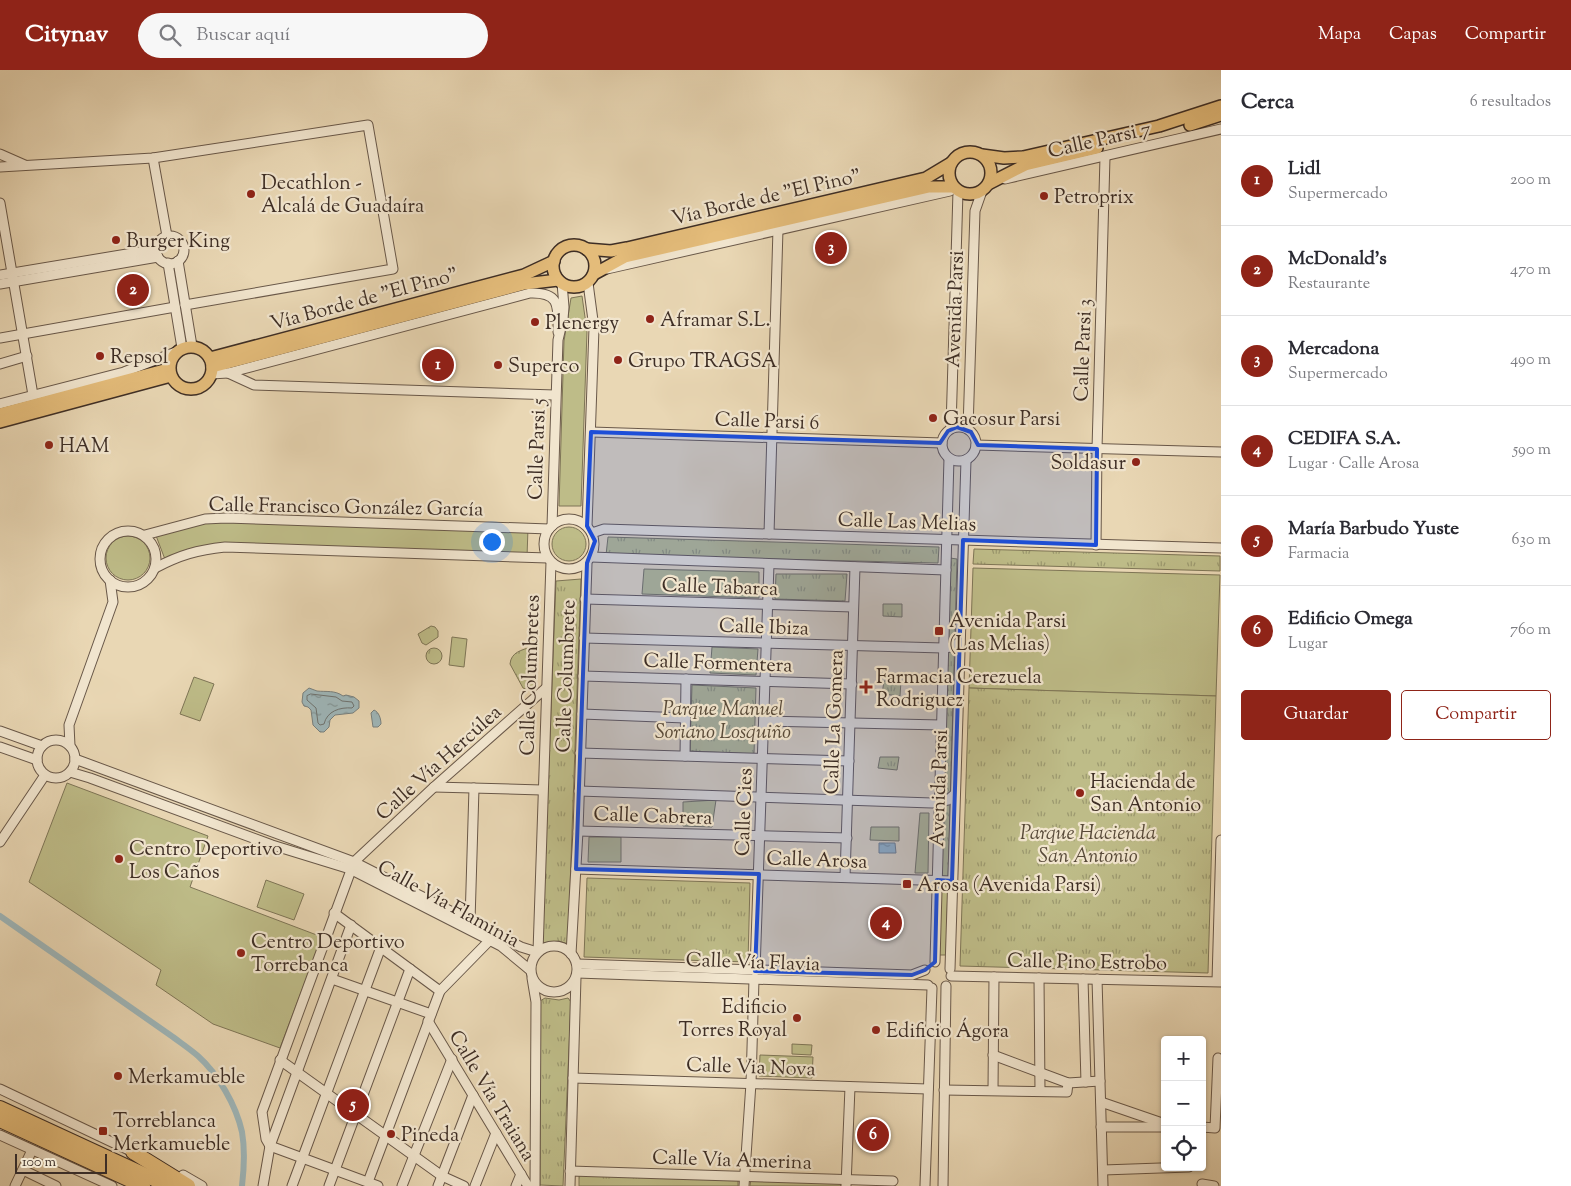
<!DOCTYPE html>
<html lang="es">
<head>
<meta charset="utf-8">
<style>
	body { margin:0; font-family:"Sorts Mill Goudy",serif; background:#f7f7f7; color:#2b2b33 }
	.controls { position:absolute; right:15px; bottom:15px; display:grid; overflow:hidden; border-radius:5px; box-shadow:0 1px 4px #0004 }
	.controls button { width:45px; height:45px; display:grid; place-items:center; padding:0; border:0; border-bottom:1px solid #e1e1e2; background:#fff; color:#2b2b33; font:25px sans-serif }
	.scale { position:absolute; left:15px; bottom:12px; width:92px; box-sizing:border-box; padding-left:5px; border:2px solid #3e2e25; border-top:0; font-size:14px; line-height:18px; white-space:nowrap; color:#3e2e25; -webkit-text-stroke:4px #f1e5ce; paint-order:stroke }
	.you { position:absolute; left:491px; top:471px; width:18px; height:18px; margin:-12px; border:4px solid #fff; border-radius:50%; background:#1a73e8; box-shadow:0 0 0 8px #1a73e833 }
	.badge { display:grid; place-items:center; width:32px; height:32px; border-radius:50%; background:#8f2418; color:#fff; font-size:16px; font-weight:700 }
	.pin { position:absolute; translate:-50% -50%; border:2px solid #fff; box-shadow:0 1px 5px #0006 }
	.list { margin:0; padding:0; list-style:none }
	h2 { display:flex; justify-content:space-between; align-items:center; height:65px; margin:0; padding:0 20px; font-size:21px }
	h2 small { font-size:16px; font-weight:400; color:#7c7c81 }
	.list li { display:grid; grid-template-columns:32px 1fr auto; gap:15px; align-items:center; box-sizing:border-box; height:90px; padding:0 20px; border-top:1px solid #e1e1e2 }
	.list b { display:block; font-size:19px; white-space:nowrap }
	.list p { margin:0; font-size:16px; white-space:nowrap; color:#7c7c81 }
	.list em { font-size:16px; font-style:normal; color:#7c7c81 }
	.actions { display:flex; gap:10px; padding:15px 20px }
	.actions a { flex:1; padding:11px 0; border:1px solid #8f2418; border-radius:5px; text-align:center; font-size:18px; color:#8f2418 }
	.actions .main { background:#8f2418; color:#fff }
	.icon { flex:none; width:28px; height:28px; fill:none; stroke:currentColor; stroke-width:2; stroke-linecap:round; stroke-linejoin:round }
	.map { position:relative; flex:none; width:1221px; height:1116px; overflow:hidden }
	header { display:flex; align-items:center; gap:30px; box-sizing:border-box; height:70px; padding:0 25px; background:#8f2418; color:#fff }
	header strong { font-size:24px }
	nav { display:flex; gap:28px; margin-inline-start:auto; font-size:18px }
	.search { width:350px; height:45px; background:#f7f7f7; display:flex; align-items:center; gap:12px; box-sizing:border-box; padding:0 18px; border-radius:28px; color:#7c7c81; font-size:19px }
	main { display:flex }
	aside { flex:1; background:#fff }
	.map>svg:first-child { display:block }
	.green { fill:#bebc88; stroke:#7e7556 }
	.park { fill:url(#park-tufts); stroke:#7e7556 }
	.water { fill:url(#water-ripples); stroke:#78807e }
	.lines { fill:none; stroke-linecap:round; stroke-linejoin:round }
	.shore { stroke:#6e726f; stroke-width:1 }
	.canal { stroke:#9eb6b9; stroke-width:6 }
	.minor-casing { stroke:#695849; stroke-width:11 }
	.major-casing { stroke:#3e2e25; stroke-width:14 }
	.highway-casing { stroke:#3e2e25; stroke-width:16 }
	.minor { stroke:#f1e5ce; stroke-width:9 }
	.major { stroke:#e4bc7a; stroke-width:11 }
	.highway { stroke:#e4bc7a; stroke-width:14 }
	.marked { fill:#1d4ed8; fill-opacity:0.2; stroke:#1d4ed8; stroke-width:4; stroke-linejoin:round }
	.poi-dot { fill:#8f2418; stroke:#f1e5ce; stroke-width:2 }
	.labels { text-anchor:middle; stroke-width:4.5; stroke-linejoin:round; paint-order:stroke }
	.street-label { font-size:20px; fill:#3e2e25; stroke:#f1e5ce }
	.poi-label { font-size:20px; fill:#3e2e25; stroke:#f1e5ce; text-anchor:start }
	.park-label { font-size:20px; font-style:italic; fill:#584a39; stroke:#f1e5ce }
</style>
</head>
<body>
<header>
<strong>Citynav</strong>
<div class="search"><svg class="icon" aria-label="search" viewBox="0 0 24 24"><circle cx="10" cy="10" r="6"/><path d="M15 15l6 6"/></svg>Buscar aquí</div>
<nav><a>Mapa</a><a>Capas</a><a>Compartir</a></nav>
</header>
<main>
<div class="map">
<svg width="1221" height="1116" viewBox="0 0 1221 1116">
	<defs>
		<pattern id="park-tufts" width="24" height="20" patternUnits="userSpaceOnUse" patternTransform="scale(1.25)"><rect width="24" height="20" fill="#bebc88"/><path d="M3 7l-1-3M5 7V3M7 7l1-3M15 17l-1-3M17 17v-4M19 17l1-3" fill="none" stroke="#9c996f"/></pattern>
		<pattern id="water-ripples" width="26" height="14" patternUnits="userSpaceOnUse" patternTransform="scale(1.25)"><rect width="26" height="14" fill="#9eb6b9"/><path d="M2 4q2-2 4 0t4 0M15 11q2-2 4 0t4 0" fill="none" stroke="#829496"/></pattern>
	</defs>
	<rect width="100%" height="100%" fill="#e9d7b4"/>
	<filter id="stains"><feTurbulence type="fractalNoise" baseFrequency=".004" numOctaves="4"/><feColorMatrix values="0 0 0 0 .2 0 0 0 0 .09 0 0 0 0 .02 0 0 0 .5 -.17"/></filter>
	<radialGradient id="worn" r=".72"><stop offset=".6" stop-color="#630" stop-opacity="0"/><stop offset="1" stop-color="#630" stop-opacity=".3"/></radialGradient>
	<g class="green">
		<path d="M582,226L587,261L581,436H559L564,271L571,228Z"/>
		<path d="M205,449L528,458L527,487L225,477L166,492L155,463Z"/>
		<circle cx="569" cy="474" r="17"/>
		<circle cx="128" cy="488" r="22"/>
		<path d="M973,498L1220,505L1216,626L969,618Z"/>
		<path d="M644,499L759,502V528L642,524Z"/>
		<path d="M452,567L467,569L464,597L449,595Z"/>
		<path d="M712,577L758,579L756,605L710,603Z"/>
		<path d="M194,607L214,614L200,651L180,644Z"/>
		<path d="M67,713L208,766L190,817L322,867L280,978L213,954L156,915L161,900L29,812Z"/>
		<path d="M716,730L712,757L683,756V732Z"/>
		<path d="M920,743H929L928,803H915Z"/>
		<path d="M871,757H899V771L870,770Z"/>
		<path d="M589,767H621V792H588Z"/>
		<path d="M266,810L304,824L294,850L257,837Z"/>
		<path d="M792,974L812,975L811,985L792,984Z"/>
		<path d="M760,985L813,987L812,1008L759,1006Z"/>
	</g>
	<g class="park">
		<path d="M608,467L939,477L938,493L606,485Z"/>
		<path d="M974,479L1220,486V501L973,494Z"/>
		<path d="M950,488L957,489L946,885H939Z"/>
		<path d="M776,504H847L845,531L775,529Z"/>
		<path d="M581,509L568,874L559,871L542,873L556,511Z"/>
		<path d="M883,534H902V547L883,546Z"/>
		<path d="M431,556L435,557L438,561V567L426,575L422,573L418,564Z"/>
		<path d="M531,577H534L535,579L534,615L529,619H526L523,618L510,594C511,582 522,580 531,577Z"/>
		<circle cx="434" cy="586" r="8"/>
		<path d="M884,611H901L900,626L882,624Z"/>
		<path d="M692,615L756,618L754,684L690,681Z"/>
		<path d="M969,618L1216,626L1208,903L960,896Z"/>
		<path d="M880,687H899L897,700L878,698Z"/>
		<path d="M587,808L750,813L748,892L584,887Z"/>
		<path d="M545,928L559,930L568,928L571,932L563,1116L540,1115V931Z"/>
		<path d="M579,1103L738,1108V1116H579Z"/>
		<path d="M751,1109L839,1112L841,1116H750Z"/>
	</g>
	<g class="water">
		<path d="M309,618C312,619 314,620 317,621C326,622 335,620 343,626L346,625L354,627L359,631V638L353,643L335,645L330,650L329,657L324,662H320L313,655L311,640L308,637L304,636L302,632L303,623Z"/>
		<path d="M374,640C379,642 381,649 381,654L378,657H373L371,643Z"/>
		<path d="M879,773H895L896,783H879Z"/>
	</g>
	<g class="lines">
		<path class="shore" d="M311,624L336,627L342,631L352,632L354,636L352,638C340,637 327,641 324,654L320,655L318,653L316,638L307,630V626Z"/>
		<path class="canal" d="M0,846L173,967C181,973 190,979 198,986C218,1004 236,1035 242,1062C245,1079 244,1099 242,1116"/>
		<g class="minor-casing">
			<g id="minor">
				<path d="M0,84L25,95"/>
				<path d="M153,88L167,166"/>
				<path d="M0,97L153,88L368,55L393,199L185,235"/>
				<path d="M1005,109L1221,59"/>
				<path d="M0,133L33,325"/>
				<circle cx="170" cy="180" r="14"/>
				<path d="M178,191L192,276"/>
				<path d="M168,193L182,278"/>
				<path d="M607,199L950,121"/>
				<path d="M0,205L157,179"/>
				<path d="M0,214L158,187"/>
				<path d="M0,268L175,237"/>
				<path d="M0,294L27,286"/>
				<path d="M228,303L254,315L555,325"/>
				<path d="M211,304L228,303L530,223C561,222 558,237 558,262"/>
				<path d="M0,334L124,302L176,282"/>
				<circle cx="959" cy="374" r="17"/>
				<path d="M951,358L958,121"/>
				<path d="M968,359L975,141L982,121"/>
				<path d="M591,362L942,373"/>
				<path d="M976,375L1221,382"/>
				<circle cx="569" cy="474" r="25"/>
				<path d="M552,456L558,270L563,249L564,237L562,213"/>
				<path d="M587,456L594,258L588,213"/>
				<circle cx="128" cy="489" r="28"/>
				<path d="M592,463L604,459L1221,478"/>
				<path d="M769,464L778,159"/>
				<path d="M145,465L205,449L226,448L549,459"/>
				<path d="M1096,475L1097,379L1105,87"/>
				<path d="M591,487L946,500"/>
				<path d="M155,498C180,485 197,480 225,477L548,488"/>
				<path d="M585,529L853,537"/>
				<path d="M584,568L943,578L952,577L960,572"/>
				<path d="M583,606L852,614"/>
				<path d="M582,644L685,648"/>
				<path d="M764,651L941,655"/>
				<path d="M0,661L42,676"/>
				<circle cx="56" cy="689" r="19"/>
				<path d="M70,676L69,655L113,532L110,510"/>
				<path d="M0,677L37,690"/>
				<path d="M580,683L849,691"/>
				<path d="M685,686L686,609"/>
				<path d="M75,689L354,792L521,877L537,882"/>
				<path d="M70,702L90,708L272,775L350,799L501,876L530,900"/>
				<path d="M434,717L542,720"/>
				<path d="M579,721L932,733L948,730L955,724"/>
				<path d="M578,761L847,768"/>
				<path d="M0,772L45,705"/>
				<path d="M576,799L952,811"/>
				<path d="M845,807L855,497"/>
				<path d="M334,843L440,921"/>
				<path d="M470,851L474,718"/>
				<circle cx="554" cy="899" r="23"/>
				<path d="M538,882L551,492"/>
				<path d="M571,884L578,761L587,493"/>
				<path d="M935,892L949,388"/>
				<path d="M577,894L912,905L925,900"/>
				<path d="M950,899L966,390"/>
				<path d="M755,901L769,494"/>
				<path d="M577,903L928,915"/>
				<path d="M951,906L1221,912"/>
				<path d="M532,908L536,932L535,1116"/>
				<path d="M1039,908L1040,1021"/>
				<path d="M332,909L431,944"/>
				<path d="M1083,909L1086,1012"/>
				<path d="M1097,909L1103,1116"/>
				<path d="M1217,911L1221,770"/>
				<path d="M428,951L528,1116"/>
				<path d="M993,985L1068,1013L1100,1011"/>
				<path d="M280,990L442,1106L464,1116"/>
				<path d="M573,1008L928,1019"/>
				<path d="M0,1019L137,1084"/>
				<path d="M944,1020L1067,1022L1068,1013"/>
				<path d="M993,1020L994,907"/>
				<path d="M1101,1032L1165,1054"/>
				<path d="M1101,1057H1165"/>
				<path d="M1202,1057L1215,1058L1218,988"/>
				<path d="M0,1065L112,1116"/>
				<path d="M270,1076L266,1069L262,1042L354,792L434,717L546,618"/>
				<path d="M270,1076L378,1116"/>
				<path d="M23,1100L56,1116"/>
				<path d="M1103,1100L1189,1097"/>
				<path d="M570,1101L893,1111"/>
				<path d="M183,1105L202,1116"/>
				<path d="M368,1112L440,921L489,871"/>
				<path d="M1202,1114L1214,1116"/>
				<path d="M15,1116L32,1080"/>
				<path d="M263,1116L270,1076L351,855"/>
				<path d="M292,1116L381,877"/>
				<path d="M329,1116L410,899"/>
				<path d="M402,1116L452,989"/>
				<path d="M438,1116L473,1025"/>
				<path d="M475,1116L496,1063"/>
				<path d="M516,1116L521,1104"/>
				<path d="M570,1116L576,907"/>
				<path d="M744,1116L751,1013L754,909"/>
				<path d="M846,1116L850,1017"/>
				<path d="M925,1116L932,918"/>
				<path d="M943,1116L946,916"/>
			</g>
		</g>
		<g class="major-casing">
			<g id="major">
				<path d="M1190,55L1221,45"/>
				<circle cx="970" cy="103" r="21"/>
				<path d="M982,85L1004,88L1023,87L1159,56L1221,36"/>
				<path d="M990,113L1025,95L1097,78"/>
				<circle cx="574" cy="196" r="21"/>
				<path d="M586,179L611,181L627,178L926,108L951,93"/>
				<path d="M594,204L625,187L929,117H953"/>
				<circle cx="191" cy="298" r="21"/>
				<path d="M210,288L524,205L554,191"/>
				<path d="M212,297L524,214L558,210"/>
				<path d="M0,344L168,299"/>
				<path d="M0,352L171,306"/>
			</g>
		</g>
		<g class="highway-casing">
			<g id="highway">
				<path d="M0,1038L169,1116"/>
				<path d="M0,1050L143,1116"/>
				<path d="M133,1082L188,1116"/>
			</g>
		</g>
		<use href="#minor" class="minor"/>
		<use href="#major" class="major"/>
		<use href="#highway" class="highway"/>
	</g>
	<path class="marked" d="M957,357L971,362L978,375L1097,379L1096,475L963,470L952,811L937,810L935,892L925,900L912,905L755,901L759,804L576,799L587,493L595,471L587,456L591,362L940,373L948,361Z"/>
	<g class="poi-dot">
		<circle cx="251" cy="124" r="5"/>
		<circle cx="1044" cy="126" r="5"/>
		<circle cx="116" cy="170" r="5"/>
		<circle cx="650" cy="249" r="5"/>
		<circle cx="535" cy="252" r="5"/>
		<circle cx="100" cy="286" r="5"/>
		<circle cx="618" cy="290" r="5"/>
		<circle cx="498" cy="295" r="5"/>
		<circle cx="933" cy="348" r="5"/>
		<circle cx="49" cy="375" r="5"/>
		<circle cx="1136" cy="392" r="5"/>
		<rect x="934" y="556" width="10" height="10" rx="2.5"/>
		<path d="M863.5 609.5h5v5h5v5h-5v5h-5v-5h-5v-5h5z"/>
		<circle cx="1080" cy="723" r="5"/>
		<circle cx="119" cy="789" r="5"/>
		<rect x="902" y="809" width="10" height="10" rx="2.5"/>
		<circle cx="241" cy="883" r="5"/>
		<circle cx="797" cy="948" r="5"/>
		<circle cx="876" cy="960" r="5"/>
		<circle cx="118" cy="1006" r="5"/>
		<rect x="98" y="1056" width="10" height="10" rx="2.5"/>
		<circle cx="391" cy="1064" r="5"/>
	</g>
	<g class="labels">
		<g class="street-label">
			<text transform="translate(1099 69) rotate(-13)" y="7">Calle Parsi 7</text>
			<text transform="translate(766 126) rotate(-13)" y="7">Vía Borde de "El Pino"</text>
			<text transform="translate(364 228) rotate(-15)" y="7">Vía Borde de "El Pino"</text>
			<text transform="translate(954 239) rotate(-88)" y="7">Avenida Parsi</text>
			<text transform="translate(1082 280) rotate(-88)" y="7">Calle Parsi 3</text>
			<text transform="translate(767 350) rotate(2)" y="7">Calle Parsi 6</text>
			<text transform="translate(536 379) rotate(-88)" y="7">Calle Parsi 5</text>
			<text transform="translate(346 436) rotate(1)" y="7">Calle Francisco González García</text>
			<text transform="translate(907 451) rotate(2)" y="7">Calle Las Melias</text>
			<text transform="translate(720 516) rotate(2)" y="7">Calle Tabarca</text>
			<text transform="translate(764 556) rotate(2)" y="7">Calle Ibiza</text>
			<text transform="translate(718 592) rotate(2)" y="7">Calle Formentera</text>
			<text transform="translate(529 605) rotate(-88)" y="7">Calle Columbretes</text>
			<text transform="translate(565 606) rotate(-88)" y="7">Calle Columbrete</text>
			<text transform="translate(833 652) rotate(-88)" y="7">Calle La Gomera</text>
			<text transform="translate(438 692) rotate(-42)" y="7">Calle Vía Hercúlea</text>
			<text transform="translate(938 718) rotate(-88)" y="7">Avenida Parsi</text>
			<text transform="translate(743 742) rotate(-88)" y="7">Calle Cies</text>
			<text transform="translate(653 745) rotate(2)" y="7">Calle Cabrera</text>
			<text transform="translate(817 789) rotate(2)" y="7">Calle Arosa</text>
			<text transform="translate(449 833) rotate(29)" y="7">Calle Vía Flaminia</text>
			<text transform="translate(753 891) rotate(2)" y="7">Calle Vía Flavia</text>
			<text transform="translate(1087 891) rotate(1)" y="7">Calle Pino Estrobo</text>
			<text transform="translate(751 996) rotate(2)" y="7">Calle Via Nova</text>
			<text transform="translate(493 1025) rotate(59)" y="7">Calle Vía Traiana</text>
			<text transform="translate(732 1089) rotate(2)" y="7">Calle Vía Amerina</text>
		</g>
		<g class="poi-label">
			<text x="261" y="119">Decathlon -<tspan x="261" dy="23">Alcalá de Guadaíra</tspan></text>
			<text x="1054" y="133">Petroprix</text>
			<text x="126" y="177">Burger King</text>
			<text x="660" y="256">Aframar S.L.</text>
			<text x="545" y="259">Plenergy</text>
			<text x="110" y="293">Repsol</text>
			<text x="628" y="297">Grupo TRAGSA</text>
			<text x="508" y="302">Superco</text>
			<text x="943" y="355">Gacosur Parsi</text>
			<text x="59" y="382">HAM</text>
			<text x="1126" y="399" text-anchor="end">Soldasur</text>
			<text x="949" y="557">Avenida Parsi<tspan x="949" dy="23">(Las Melias)</tspan></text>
			<text x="876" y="613">Farmacia Cerezuela<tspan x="876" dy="23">Rodriguez</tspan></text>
			<text x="1090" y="718">Hacienda de<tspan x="1090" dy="23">San Antonio</tspan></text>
			<text x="129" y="785">Centro Deportivo<tspan x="129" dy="23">Los Caños</tspan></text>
			<text x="917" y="821">Arosa (Avenida Parsi)</text>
			<text x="251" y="878">Centro Deportivo<tspan x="251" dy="23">Torrebanca</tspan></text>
			<text x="787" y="943" text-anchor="end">Edificio<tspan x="787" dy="23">Torres Royal</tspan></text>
			<text x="886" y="967">Edificio Ágora</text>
			<text x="128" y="1013">Merkamueble</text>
			<text x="113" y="1057">Torreblanca<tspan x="113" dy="23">Merkamueble</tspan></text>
			<text x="401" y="1071">Pineda</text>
		</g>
		<g class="park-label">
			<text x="723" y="645">Parque Manuel<tspan x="723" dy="23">Soriano Losquiño</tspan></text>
			<text x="1088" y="769">Parque Hacienda<tspan x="1088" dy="23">San Antonio</tspan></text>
		</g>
	</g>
	<rect width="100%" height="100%" filter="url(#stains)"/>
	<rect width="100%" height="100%" fill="url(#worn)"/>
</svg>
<div class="controls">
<button>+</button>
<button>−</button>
<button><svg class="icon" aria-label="locate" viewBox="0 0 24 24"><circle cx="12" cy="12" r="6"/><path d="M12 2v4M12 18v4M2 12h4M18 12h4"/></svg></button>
</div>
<div class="scale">100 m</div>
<div class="you"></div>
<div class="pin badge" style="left:438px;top:295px">1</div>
<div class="pin badge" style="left:133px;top:220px">2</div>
<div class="pin badge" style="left:831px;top:178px">3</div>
<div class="pin badge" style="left:886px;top:853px">4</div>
<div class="pin badge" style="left:353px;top:1035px">5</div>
<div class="pin badge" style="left:873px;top:1065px">6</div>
</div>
<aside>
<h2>Cerca<small>6 resultados</small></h2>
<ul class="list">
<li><span class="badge">1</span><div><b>Lidl</b><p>Supermercado</p></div><em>200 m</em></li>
<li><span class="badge">2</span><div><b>McDonald's</b><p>Restaurante</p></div><em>470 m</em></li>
<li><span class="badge">3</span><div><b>Mercadona</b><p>Supermercado</p></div><em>490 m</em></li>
<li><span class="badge">4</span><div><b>CEDIFA S.A.</b><p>Lugar · Calle Arosa</p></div><em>590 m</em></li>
<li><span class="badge">5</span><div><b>María Barbudo Yuste</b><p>Farmacia</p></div><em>630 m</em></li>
<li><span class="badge">6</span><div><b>Edificio Omega</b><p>Lugar</p></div><em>760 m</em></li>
</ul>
<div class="actions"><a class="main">Guardar</a><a>Compartir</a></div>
</aside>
</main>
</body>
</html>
